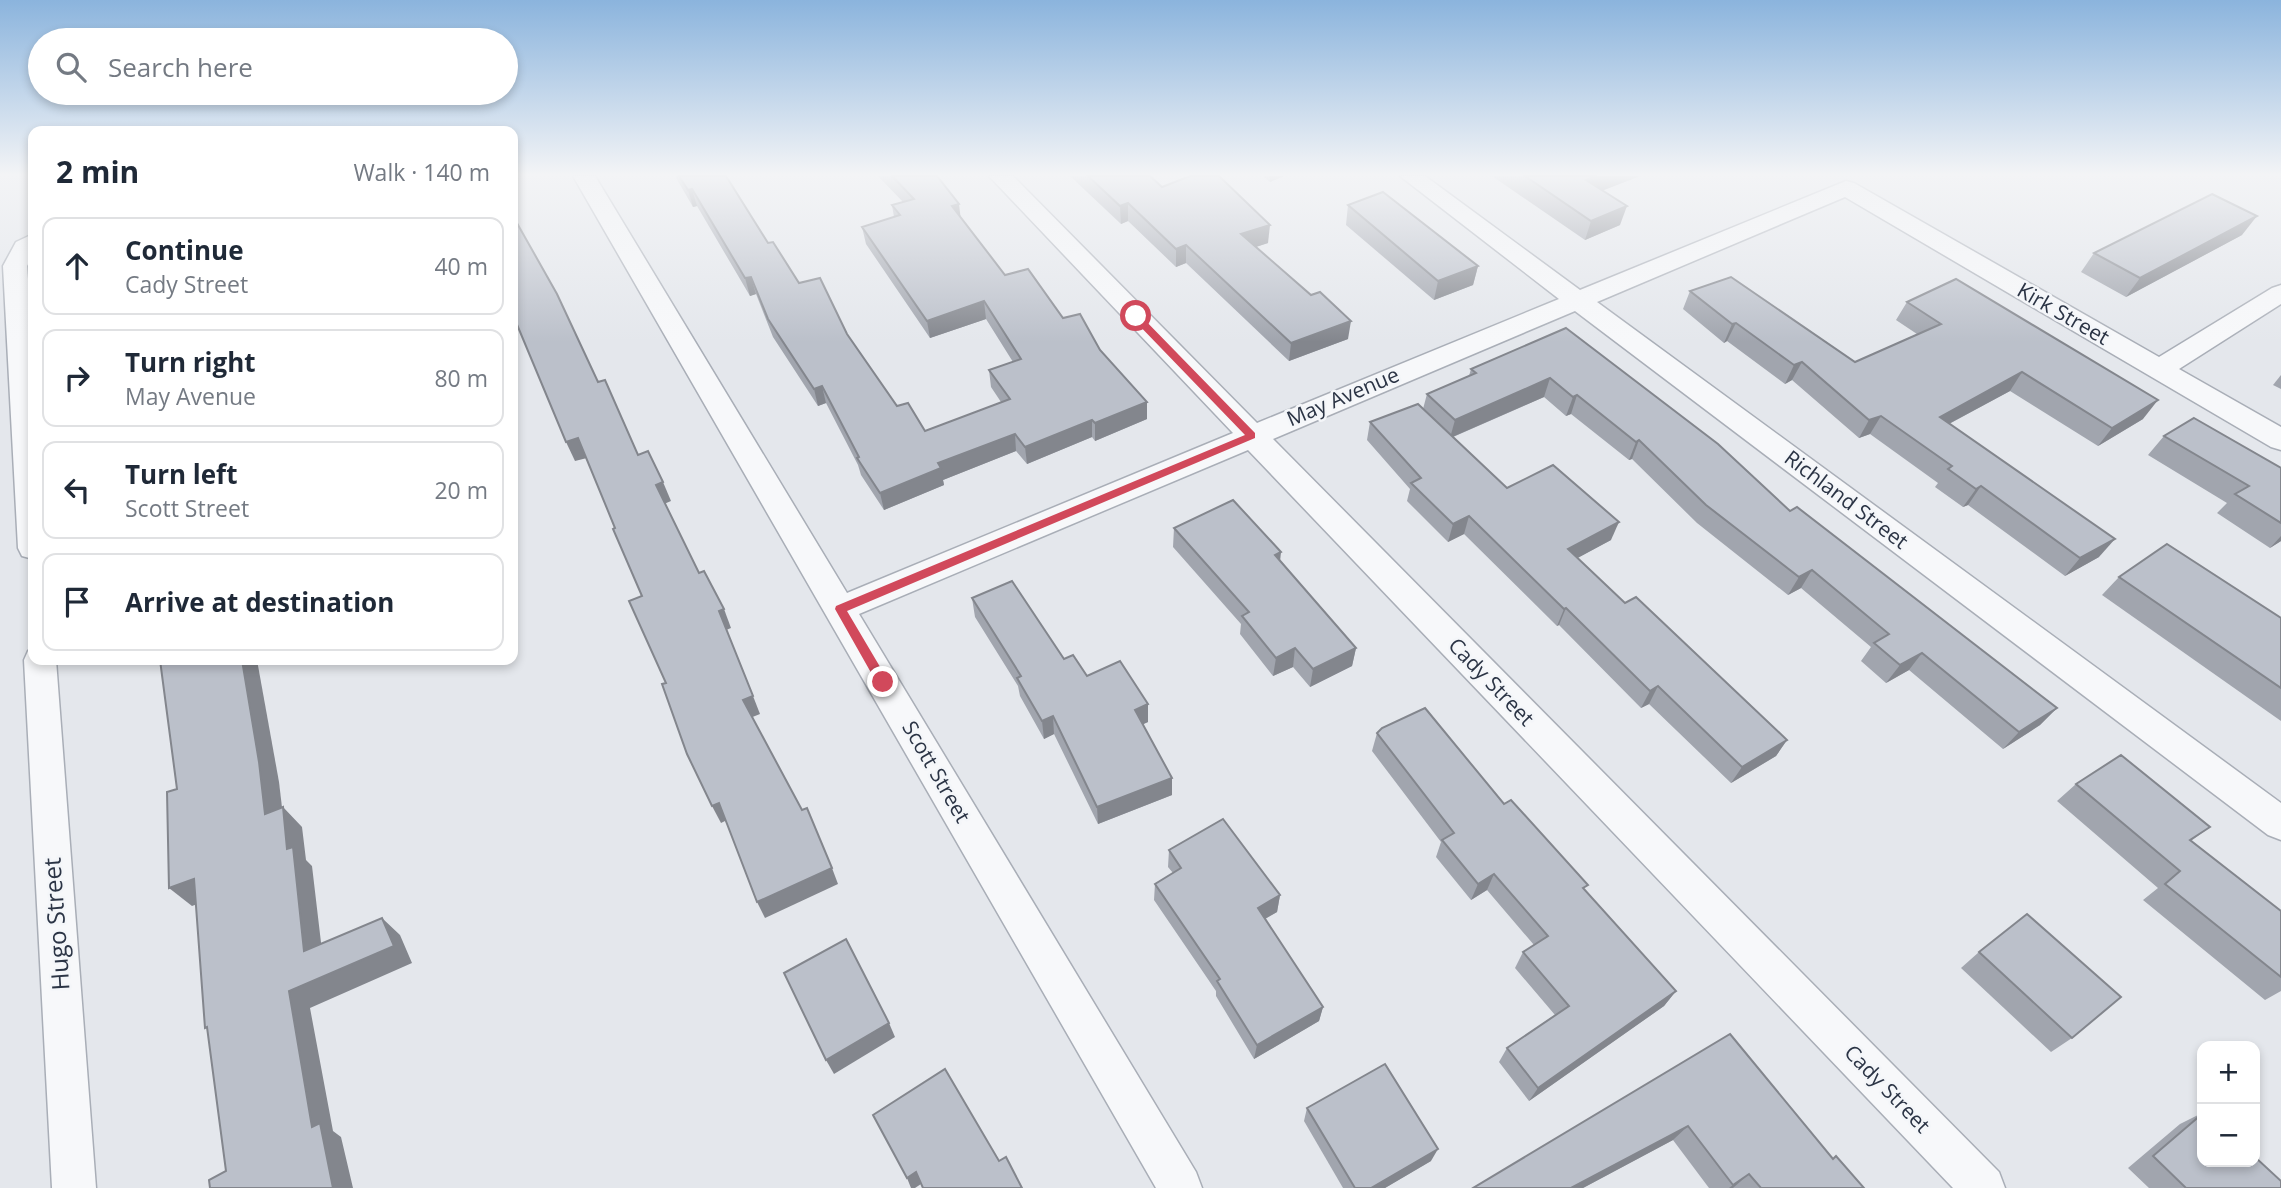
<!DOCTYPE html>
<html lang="en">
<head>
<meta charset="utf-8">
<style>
	body { margin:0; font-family:"Open Sans",sans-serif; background:#f6f6f7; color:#1f2937 }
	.controls { position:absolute; right:21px; bottom:21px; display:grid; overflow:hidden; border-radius:14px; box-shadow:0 4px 10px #0003 }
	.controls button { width:63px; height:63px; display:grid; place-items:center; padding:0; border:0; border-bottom:2px solid #e0e1e3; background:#fff; color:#1f2937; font:35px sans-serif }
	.stop { position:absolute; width:21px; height:21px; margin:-16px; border:5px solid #d1495b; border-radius:50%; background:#fff }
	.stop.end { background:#d1495b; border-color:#fff; box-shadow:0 2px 7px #0008 }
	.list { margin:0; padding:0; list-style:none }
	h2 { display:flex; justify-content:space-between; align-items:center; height:91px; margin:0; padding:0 28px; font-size:30px }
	h2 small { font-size:23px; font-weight:400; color:#747a83 }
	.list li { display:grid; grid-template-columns:46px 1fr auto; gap:21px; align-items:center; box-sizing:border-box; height:98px; margin:0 14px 14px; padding:0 14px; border:2px solid #e0e1e3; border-radius:14px }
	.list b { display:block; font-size:26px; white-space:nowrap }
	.list p { margin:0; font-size:23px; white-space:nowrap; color:#747a83 }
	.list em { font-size:23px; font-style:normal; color:#747a83 }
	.icon { flex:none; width:38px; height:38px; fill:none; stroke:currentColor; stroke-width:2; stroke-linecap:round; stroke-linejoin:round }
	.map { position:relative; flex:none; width:2281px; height:1188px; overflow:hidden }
	.search { position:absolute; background:#fff; box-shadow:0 4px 10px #0003; left:28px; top:28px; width:490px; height:77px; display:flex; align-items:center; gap:18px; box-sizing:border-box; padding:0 24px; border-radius:38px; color:#747a83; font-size:26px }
	.panel { position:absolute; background:#fff; box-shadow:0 4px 10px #0003; left:28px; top:126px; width:490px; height:539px; border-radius:14px }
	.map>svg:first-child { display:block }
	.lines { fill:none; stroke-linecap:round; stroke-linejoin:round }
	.street-casing { stroke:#a9aeb7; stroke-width:3 }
	.street { fill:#f7f8fa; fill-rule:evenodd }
	.wall { fill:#a1a5ae }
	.shaded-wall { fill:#83868d }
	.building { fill:#bbc0ca; stroke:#83868d; stroke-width:2 }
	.route { fill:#d1495b }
	.labels { text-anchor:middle; stroke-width:5; stroke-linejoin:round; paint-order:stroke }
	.street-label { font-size:21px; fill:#2b3445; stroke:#f4f6f9 }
	.near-street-label { font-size:24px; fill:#2b3445; stroke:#f4f6f9 }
</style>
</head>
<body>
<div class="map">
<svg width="2281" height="1188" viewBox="0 0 2281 1188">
	<rect width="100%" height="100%" fill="#e4e7ec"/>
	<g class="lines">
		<g class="street-casing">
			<g id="street">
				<path d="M573,176H595L847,593L1233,433L989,176H1013L1257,423L1559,299L1400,176H1425L1580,290L1846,181L1854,183L2159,357L2272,288L2281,285V304L2179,369L2281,427V450L2271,447L1845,197L1597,302L2281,803V840L2268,835L1575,311L1273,439L1999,1172L2005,1188H1953L1248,450L859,614L1196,1172L1202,1188H1156Z"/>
				<path d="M33,234V255L27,266L33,346V559L22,556L18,548L3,266L16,242Z"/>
				<path d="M33,649V660H56L96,1188H52L24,660L28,651Z"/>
			</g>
		</g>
		<use href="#street" class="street"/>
	</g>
	<g class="wall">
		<path d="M675,176H726L768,243L799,283L847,334L897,406L925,431L1001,402L991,387L989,370L1013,362L986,319L930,338L866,244L862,227L894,217L892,205L903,202L878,176H937L961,217L1005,275L1063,318L1100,350L1147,402V419L1095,441L1092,437L1027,464L1016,451L943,480L944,485L884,510L861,475L858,465L826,403L818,406L773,337L756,294L750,296L697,206L693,207Z"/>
		<path d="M1070,176H1150L1162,187L1268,243L1256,247L1348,339L1289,361L1186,263L1176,267L1128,221L1121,224Z"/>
		<path d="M1263,176H1284L1270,182Z"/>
		<path d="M1492,176H1640L1603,190L1620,225L1585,240Z"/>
		<path d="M1348,205L1478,266L1473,285L1434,300L1346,225Z"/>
		<path d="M2242,235L2126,297L2081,272L2094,253Z"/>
		<path d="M1690,291L1855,362L1917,334L1896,320L1907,302L2143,419L2098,446L2010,391L1949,424L2099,557L2065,576L1968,505L1963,507L1935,487L1938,483L1870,434L1859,438L1792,380L1785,384L1727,341L1724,343L1683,309Z"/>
		<path d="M1566,328L1790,511L2057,708L2040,725L2003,749L1909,670L1886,683L1861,661L1871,647L1801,588L1788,595L1697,523L1632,459L1629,460L1571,414L1566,416L1544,397L1453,437L1507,488L1611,540L1577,558L1625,603L1787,740L1776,756L1731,783L1649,704L1641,708L1559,625L1557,626L1464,534L1448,542L1407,501L1410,489L1367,440L1370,422L1423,409L1427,394L1469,376L1471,369Z"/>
		<path d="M2281,375V389L2273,385Z"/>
		<path d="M2164,436L2281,468V541L2270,548L2217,513L2227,503L2148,455Z"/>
		<path d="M1174,528L1280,560L1356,648L1352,666L1310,687L1293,667L1273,676L1240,634L1241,624L1173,547Z"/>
		<path d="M2119,577L2281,618V721L2102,595Z"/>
		<path d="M972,598L1064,659L1148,722L1143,724L1172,778V795L1098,824L1054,734L1044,739L1020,696L1018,686L975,617Z"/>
		<path d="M1377,733L1504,804L1585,890L1676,991L1664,1006L1529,1101L1499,1062L1507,1048L1555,1015L1515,968L1523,952L1534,945L1487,890L1471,900L1436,857L1441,842L1372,751Z"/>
		<path d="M2076,784L2210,827L2191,841L2281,911V991L2265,1000L2143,900L2158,888L2057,801Z"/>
		<path d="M1169,850L1280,895L1277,912L1265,919L1323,1007L1319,1021L1254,1059L1216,996V991L1154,900L1155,884L1173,873L1168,867Z"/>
		<path d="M1979,952L2072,1038L2051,1052L1961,968Z"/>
		<path d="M1730,1034L1833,1159L1864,1188H1709L1673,1140L1583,1188H1473Z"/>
		<path d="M1307,1108L1431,1161L1385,1188H1343L1304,1121Z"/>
		<path d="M2202,1113V1162L2281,1188H2149L2128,1168L2180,1124Z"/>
	</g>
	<g class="shaded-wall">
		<path d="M1270,176H1284L1270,182Z"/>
		<path d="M1597,176H1640L1581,199L1586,180Z"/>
		<path d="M692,189L697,206L693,207L688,190Z"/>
		<path d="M1128,203V221L1121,224L1120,206Z"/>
		<path d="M959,204L961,221L952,206Z"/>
		<path d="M1627,206L1620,225L1585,240L1591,221Z"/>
		<path d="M2257,216L2242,235L2126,297L2140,278Z"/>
		<path d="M1270,225L1268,243L1240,252L1241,234Z"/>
		<path d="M1186,245V263L1176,267V249Z"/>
		<path d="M1478,266L1473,285L1434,300L1438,281Z"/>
		<path d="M751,277L756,294L750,296L745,278Z"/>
		<path d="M984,301L986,319L930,338L927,321Z"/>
		<path d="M1351,321L1348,339L1289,361L1291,343Z"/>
		<path d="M1736,323L1727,341L1724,343L1732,324Z"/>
		<path d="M1802,362L1792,380L1785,384L1794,365Z"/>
		<path d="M2022,372L2010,391L1928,435L1940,417Z"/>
		<path d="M1550,378L1544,397L1450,438L1455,420Z"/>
		<path d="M822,386L826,403L818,406L814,389Z"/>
		<path d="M1577,395L1571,414L1566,416L1573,397Z"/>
		<path d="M2158,400L2143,419L2098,446L2112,428Z"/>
		<path d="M1147,402V419L1095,441V423Z"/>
		<path d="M1881,416L1870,434L1859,438L1869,420Z"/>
		<path d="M1092,420V437L1027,464L1025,447Z"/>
		<path d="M1015,434L1016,451L943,480L944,485L884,510L880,493L938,463Z"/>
		<path d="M578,438L587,458L575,461L566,442Z"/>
		<path d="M1639,440L1632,459L1629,460L1636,442Z"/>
		<path d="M663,482L671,501L664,504L656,485Z"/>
		<path d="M1981,486L1968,505L1963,507L1976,489Z"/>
		<path d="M1469,516L1464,534L1448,542L1453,524Z"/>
		<path d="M1619,522L1611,540L1561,567L1568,549Z"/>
		<path d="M2281,536V541L2270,548Z"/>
		<path d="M2115,539L2099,557L2065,576L2080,558Z"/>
		<path d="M1281,552L1279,571L1275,555Z"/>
		<path d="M1812,570L1801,588L1788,595L1799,577Z"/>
		<path d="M1566,608L1559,625L1557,626L1564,609Z"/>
		<path d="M724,609L731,628L726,630L719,611Z"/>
		<path d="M1295,648L1293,667L1273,676L1276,658Z"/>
		<path d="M1356,648L1352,666L1310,687L1313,669Z"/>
		<path d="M1922,653L1909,670L1886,683L1900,665Z"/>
		<path d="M242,660H257L279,782L285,833L265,814Z"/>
		<path d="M1658,686L1649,704L1641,708L1650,691Z"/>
		<path d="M753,696L760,714L750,718L743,700Z"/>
		<path d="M1148,704V722L1135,728V710Z"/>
		<path d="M2057,708L2040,725L2003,749L2019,732Z"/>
		<path d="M1053,716L1054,734L1044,739L1042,721Z"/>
		<path d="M1787,740L1776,756L1731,783L1742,767Z"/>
		<path d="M1172,778V795L1098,824L1097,807Z"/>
		<path d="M719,803L727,820L721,823L712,806Z"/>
		<path d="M283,807L302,827L306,860L312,866L324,968L304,951L287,849Z"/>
		<path d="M832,868L838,884L765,918L757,902Z"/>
		<path d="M1494,874L1487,890L1471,900L1478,884Z"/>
		<path d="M194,879L216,897L192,906L169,888Z"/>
		<path d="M1280,895L1277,912L1256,924L1258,908Z"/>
		<path d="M382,918L400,935L412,963L310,1008L333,1131L341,1137L353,1188H333L312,1127L289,991Z"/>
		<path d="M1676,991L1664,1006L1529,1101L1538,1088Z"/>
		<path d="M1323,1007L1319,1021L1254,1059L1257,1045Z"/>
		<path d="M889,1023L895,1037L834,1074L826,1060Z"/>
		<path d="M1688,1126L1673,1140L1583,1188H1571Z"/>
		<path d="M1438,1149L1431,1161L1385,1188H1371Z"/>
		<path d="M916,1172L921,1184L915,1188H911L907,1178Z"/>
		<path d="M1749,1174L1733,1188H1729L1733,1185Z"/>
	</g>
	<g class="building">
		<path d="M679,176H726L768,243L773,242L799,283L820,278L847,334L897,406L908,403L925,431L1010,399L989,370L1021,359L984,301L927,321L862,227L900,215L892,205L914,199L892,176H937L959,204L952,206L1005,275L1028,269L1063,318L1080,314L1100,350L1147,402L1095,423L1092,420L1025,447L1015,434L938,463L941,468L880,493L857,458L859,457L822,386L814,389L768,319L751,277L745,278L692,189L688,190Z"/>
		<path d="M1088,176H1150L1162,187L1190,176H1219L1270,225L1241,234L1311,295L1320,292L1351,321L1291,343L1186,245L1176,249L1128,203L1120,206Z"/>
		<path d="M1525,176H1597L1586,180L1627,206L1591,221Z"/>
		<path d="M1383,192L1478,266L1438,281L1348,205Z"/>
		<path d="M2212,194L2257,216L2140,278L2094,253Z"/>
		<path d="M513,216L557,294L598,382L605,380L638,455L648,451L663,482L656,485L699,573L704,571L724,609L719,611L753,696L743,700L802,810L807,808L832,868L757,902L719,803L712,806L687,754L662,684L666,683L629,601L642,596L613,529L615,528L578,438L566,442L513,315Z"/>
		<path d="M1731,277L1855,362L1941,324L1907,302L1956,279L2158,400L2112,428L2022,372L1940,417L2115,539L2080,558L1981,486L1976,489L1948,469L1952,466L1881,416L1869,420L1802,362L1794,365L1736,323L1732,324L1690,291Z"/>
		<path d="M1566,328L1718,444L1790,511L1797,507L2057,708L2019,732L1922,653L1900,665L1874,643L1889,634L1812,570L1799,577L1706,505L1639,440L1636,442L1577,395L1573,397L1550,378L1455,420L1427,394L1476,373L1471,369Z"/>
		<path d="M1418,404L1507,488L1553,465L1619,522L1568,549L1625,603L1636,597L1787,740L1742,767L1658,686L1650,691L1566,608L1564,609L1469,516L1453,524L1411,483L1421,478L1370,422Z"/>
		<path d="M2194,418L2281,468V523L2235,494L2249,486L2164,436Z"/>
		<path d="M1233,500L1281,552L1275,555L1356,648L1313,669L1295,648L1276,658L1242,616L1249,612L1174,528Z"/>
		<path d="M2167,544L2281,618V688L2119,577Z"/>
		<path d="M1012,581L1064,659L1073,655L1087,676L1120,661L1148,704L1135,710L1172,778L1097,807L1053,716L1042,721L1017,678L1021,676L972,598Z"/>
		<path d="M160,660H242L259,762L265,814L283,807L287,849L293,847L304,951L382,918L394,946L289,991L312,1127L320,1123L333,1188H210L209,1180L226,1171L207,1027L205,1028L194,879L169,888L167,792L177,789Z"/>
		<path d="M1425,708L1504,804L1511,800L1588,885L1583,888L1676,991L1538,1088L1507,1048L1569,1006L1523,952L1548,936L1494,874L1478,884L1442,840L1454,833L1377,733L1382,728Z"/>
		<path d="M2121,755L2210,827L2190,840L2281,911V977L2165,884L2180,871L2076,784Z"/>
		<path d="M1223,819L1280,895L1258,908L1323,1007L1257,1045L1217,981L1220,979L1155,884L1181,868L1169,850Z"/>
		<path d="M2027,914L2121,997L2072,1038L1979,952Z"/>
		<path d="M846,939L889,1023L826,1060L784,973Z"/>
		<path d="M1730,1034L1833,1159L1836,1156L1864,1188H1761L1749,1174L1733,1185L1688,1126L1571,1188H1473Z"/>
		<path d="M1385,1064L1438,1149L1371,1188H1355L1307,1108Z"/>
		<path d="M945,1069L999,1161L1006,1157L1022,1188H923L916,1172L907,1178L873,1115Z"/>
		<path d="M2202,1114V1162H2255V1157L2281,1181V1188H2186L2153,1156Z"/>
	</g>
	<linearGradient id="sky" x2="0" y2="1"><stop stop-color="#8bb4dd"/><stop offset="0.51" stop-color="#f3f4f6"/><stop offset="1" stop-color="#f3f4f6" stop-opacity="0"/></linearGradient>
	<rect width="2281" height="342" fill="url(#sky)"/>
	<path class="route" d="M1132,314H1139L1255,433V438L847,611L889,682L887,685H878L835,609L836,606L1245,435L1132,318Z"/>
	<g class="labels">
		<g class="street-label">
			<text transform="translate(2063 314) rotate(30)" y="7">Kirk Street</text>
			<text transform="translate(1343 397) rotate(-23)" y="7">May Avenue</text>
			<text transform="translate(1846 500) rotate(37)" y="7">Richland Street</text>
			<text transform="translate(1491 682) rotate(46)" y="7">Cady Street</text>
			<text transform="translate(936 772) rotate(60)" y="7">Scott Street</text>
			<text transform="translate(1887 1089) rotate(46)" y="7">Cady Street</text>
		</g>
		<g class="near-street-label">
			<text transform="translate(57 924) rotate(-94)" y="8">Hugo Street</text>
		</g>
	</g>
</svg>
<div class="controls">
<button>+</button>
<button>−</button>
</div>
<div class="stop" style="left:1136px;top:316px"></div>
<div class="stop end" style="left:883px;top:682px"></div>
<div class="search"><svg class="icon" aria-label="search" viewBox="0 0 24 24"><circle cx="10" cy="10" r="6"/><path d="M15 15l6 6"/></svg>Search here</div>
<section class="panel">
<h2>2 min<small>Walk · 140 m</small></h2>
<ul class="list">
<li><svg class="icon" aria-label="ahead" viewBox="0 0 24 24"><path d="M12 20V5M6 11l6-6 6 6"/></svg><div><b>Continue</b><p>Cady Street</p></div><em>40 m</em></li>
<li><svg class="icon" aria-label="right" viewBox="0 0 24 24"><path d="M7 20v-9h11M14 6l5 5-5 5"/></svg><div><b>Turn right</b><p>May Avenue</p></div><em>80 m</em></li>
<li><svg class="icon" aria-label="left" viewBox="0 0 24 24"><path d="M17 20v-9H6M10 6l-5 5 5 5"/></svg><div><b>Turn left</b><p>Scott Street</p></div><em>20 m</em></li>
<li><svg class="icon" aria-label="arrive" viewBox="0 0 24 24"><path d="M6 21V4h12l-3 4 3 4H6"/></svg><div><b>Arrive at destination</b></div></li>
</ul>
</section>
</div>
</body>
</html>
